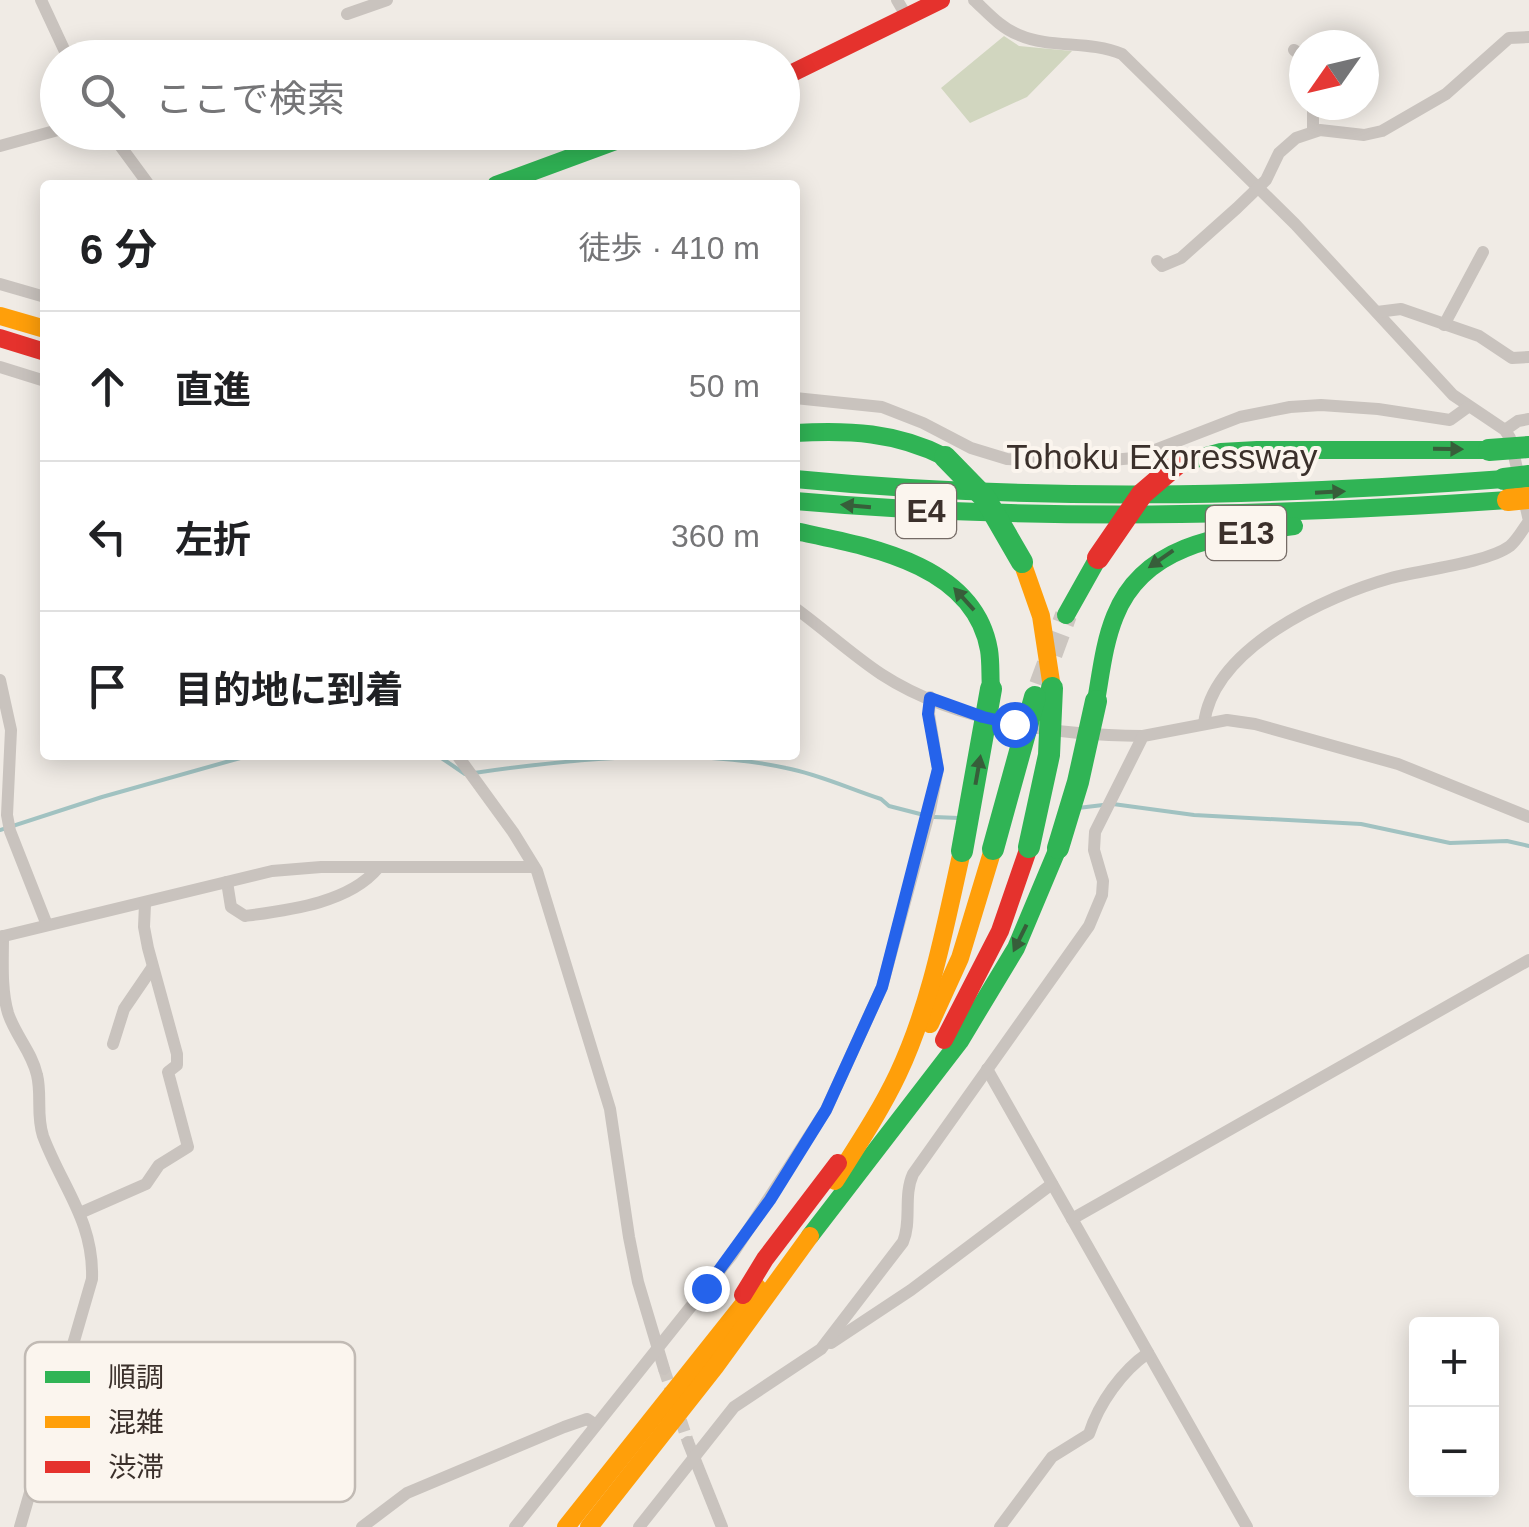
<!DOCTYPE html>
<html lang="ja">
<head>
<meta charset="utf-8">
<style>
	body { margin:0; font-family:Helvetica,"Noto Sans JP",sans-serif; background:#f2f2f2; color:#202124 }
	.controls { position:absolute; right:30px; bottom:30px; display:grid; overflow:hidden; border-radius:10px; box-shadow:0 5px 25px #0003 }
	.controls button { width:90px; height:90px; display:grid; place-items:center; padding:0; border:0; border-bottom:2px solid #e0e0e0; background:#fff; color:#202124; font:50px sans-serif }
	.compass { position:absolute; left:1289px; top:30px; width:90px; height:90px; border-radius:50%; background:#fff; box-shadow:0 5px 25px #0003; rotate:236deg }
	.stop { position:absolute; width:30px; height:30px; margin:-22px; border:8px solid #2563eb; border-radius:50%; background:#fff }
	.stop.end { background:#2563eb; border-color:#fff; box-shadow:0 2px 10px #0008 }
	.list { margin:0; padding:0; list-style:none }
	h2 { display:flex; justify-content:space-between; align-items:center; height:130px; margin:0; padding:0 40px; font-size:42px }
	h2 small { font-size:32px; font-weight:400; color:#757577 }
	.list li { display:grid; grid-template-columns:65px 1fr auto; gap:30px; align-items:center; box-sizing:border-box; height:150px; padding:0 40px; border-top:2px solid #e0e0e0 }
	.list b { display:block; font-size:38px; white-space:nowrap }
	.list em { font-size:32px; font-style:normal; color:#757577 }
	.icon { flex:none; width:55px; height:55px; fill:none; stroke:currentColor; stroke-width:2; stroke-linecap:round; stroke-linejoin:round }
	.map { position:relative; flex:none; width:1529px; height:1527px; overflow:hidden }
	.search { position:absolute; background:#fff; box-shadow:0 5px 25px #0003; left:40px; top:40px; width:760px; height:110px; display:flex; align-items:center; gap:25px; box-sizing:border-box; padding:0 35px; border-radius:55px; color:#757577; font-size:38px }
	.panel { position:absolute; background:#fff; box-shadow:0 5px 25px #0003; left:40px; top:180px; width:760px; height:580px; border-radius:10px }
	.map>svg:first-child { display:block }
	.green { fill:#d1d6bf }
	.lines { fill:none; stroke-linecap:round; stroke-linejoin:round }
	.stream { stroke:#a1c2c1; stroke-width:4 }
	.street-tunnel { stroke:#ccc6c0; stroke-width:12; stroke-dasharray:12 6; stroke-linecap:butt }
	.highway-tunnel { stroke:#ccc6c0; stroke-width:22; stroke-dasharray:22 11; stroke-linecap:butt }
	.street { stroke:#c9c3be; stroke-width:12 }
	.fast { stroke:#30b455; stroke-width:18 }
	.slow { stroke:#ff9f0a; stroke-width:18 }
	.jam { stroke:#e5322d; stroke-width:18 }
	.fast-bridge { stroke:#30b455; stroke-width:22 }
	.slow-bridge { stroke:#ff9f0a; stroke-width:22 }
	.jam-bridge { stroke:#e5322d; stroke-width:22 }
	.oneway { fill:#375e3a }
	.route { stroke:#2563eb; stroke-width:12 }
	.labels { text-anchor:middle; stroke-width:8; stroke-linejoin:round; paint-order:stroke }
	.shield { fill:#fbf5ee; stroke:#756b66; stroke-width:2.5 }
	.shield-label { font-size:32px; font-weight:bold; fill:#3b302b }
	.street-label { font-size:35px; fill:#3b302b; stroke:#fbf5ee }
	.key { fill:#fbf5ee; stroke:#c1bab4; stroke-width:2.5 }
	.key-label { font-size:28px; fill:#3b302b }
</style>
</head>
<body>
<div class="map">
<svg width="1529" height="1527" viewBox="0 0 1529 1527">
	<rect width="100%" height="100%" fill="#f0ebe5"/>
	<path class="green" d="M1004,36L1019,46L1072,51L1027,97L970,123L941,88Z"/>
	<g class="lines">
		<g class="stream">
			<path d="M437,755L465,774"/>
			<path d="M474,773C570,759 692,747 786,768C818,774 850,789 881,799L889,806L924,815"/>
			<path d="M1113,804L1194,815L1361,824L1450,843L1507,841L1529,846"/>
			<path d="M1078,808L1103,805"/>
			<path d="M934,817L959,818"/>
			<path d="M0,830L102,797L251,755"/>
		</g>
		<path class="street-tunnel" d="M664,1369L688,1442"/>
		<path class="highway-tunnel" d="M1040,685L1066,615"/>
		<g class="street">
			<path d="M41,0L68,58"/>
			<path d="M897,0L907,17"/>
			<path d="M974,0C988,13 1001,28 1019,35C1051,49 1089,40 1122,54L1295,224L1453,395L1505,430L1510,438L1529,521C1523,529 1518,539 1510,546C1487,563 1421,570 1391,578C1326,596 1213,648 1204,724"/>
			<path d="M347,14L387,0"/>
			<path d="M1294,50L1304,57"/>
			<path d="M1313,105V131"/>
			<path d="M110,132L149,185"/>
			<path d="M0,146L58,130"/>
			<path d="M1157,261L1162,266L1181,258L1237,208L1266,180L1279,153L1296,138L1320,130L1364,135L1382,131L1446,94L1509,38L1529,37"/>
			<path d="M0,284L45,297"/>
			<path d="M1377,312L1401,309L1479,336L1512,358L1529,357"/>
			<path d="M1444,325L1483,252"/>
			<path d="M0,367L45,381"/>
			<path d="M795,398L882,407L923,423L971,448L1007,459L1079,463L1134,458L1240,417L1290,407L1321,405L1378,409L1450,420L1468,407"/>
			<path d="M1505,430L1518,421L1529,419"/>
			<path d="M795,608C824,629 851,654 881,674C956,723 1057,735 1143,736"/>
			<path d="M0,680L11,730L7,815L10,831L47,925"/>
			<path d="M457,755L513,832L537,871L610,1109L629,1237L638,1282L664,1369"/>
			<path d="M227,882L231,907L245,916C289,910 349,903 378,868"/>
			<path d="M3,936C3,961 1,989 8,1013C15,1035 32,1052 37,1075C42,1095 36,1115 43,1136C62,1187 94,1221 92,1279L20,1527"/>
			<path d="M0,937L272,871L321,867H534"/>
			<path d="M113,1044L124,1009L152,968"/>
			<path d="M987,1069L1247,1527"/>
			<path d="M80,1213L146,1184L159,1165L188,1147L168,1072L177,1065V1054L148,948L144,927L145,904"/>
			<path d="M1072,1219L1529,960"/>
			<path d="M831,1343L911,1290L1052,1184"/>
			<path d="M688,1442L722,1527"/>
			<path d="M362,1527L407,1493L564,1427L587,1419L596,1425"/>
			<path d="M515,1527L732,1255L826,1110L882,987L930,810L938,769L929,714L930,697"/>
			<path d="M639,1527L734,1407L821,1349L903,1242C912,1221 903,1196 913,1174L1089,926L1102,895L1103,881L1094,850L1095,832L1143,736L1227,720L1255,724L1398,764L1529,817"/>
			<path d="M1000,1527L1052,1457L1089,1434C1099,1403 1122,1371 1148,1353"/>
		</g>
		<g class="fast">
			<path d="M496,185L640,132"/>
			<path d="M795,433C849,430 896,432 945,457"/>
			<path d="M1177,464L1221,452L1257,450H1489"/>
			<path d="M795,479C1032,502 1267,497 1504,479"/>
			<path d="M795,501C1033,522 1270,516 1508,500"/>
			<path d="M795,531C866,546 974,563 989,650C991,662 990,676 991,689"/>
			<path d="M1066,615L1098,558"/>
			<path d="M1096,701C1101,673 1104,643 1115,616C1144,542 1225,535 1294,526"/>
			<path d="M810,1236L960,1041L1016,948L1058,848"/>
		</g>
		<g class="slow">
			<path d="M0,316L45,329"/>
			<path d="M1022,562L1041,616L1052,688"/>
			<path d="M930,1024L960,958L993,849"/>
			<path d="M835,1181C857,1146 880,1112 898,1074C931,1004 945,926 962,851"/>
			<path d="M566,1527L757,1287"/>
			<path d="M589,1527L715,1367L810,1236"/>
		</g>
		<g class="jam">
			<path d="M782,78L941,0"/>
			<path d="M0,338L45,352"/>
			<path d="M944,1040L1000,931L1029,847"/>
			<path d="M743,1295L765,1259L838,1163"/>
		</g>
		<g class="fast-bridge">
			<path d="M1489,450L1529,447"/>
			<path d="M945,457L985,498L1022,562"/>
			<path d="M1504,479L1529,476"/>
			<path d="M1029,847L1049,755L1052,688"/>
			<path d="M1058,848L1078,782L1096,701"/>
			<path d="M993,849L1035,697"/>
			<path d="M962,851L991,689"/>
		</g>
		<path class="slow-bridge" d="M1508,500L1529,498"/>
		<path class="jam-bridge" d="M1098,558L1142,494L1177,464"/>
	</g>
	<defs><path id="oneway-solid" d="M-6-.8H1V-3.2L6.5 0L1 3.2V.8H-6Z" transform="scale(2.5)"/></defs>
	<g class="oneway">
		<use href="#oneway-solid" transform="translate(1448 449) rotate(1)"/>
		<use href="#oneway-solid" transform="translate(1330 492) rotate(-3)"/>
		<use href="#oneway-solid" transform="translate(856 506) rotate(-175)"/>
		<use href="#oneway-solid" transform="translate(1161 559) rotate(145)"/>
		<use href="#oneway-solid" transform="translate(964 599) rotate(-132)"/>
		<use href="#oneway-solid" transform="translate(978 770) rotate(-80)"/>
		<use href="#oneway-solid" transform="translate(1020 938) rotate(116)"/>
	</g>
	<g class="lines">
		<path class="route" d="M706,1288L770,1200L826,1110L882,987L938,769L928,714L930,698L983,717L1014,724"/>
	</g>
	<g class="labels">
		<g class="shield">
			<rect x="896" y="484" width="60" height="54" rx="8"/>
			<rect x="1206" y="506" width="80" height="54" rx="8"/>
		</g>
		<g class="shield-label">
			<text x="926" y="522">E4</text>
			<text x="1246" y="544">E13</text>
		</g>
		<g class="street-label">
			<text x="1162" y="469">Tohoku Expressway</text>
		</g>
	</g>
	<rect x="25" y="1342" width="330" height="160" rx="15" class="key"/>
	<rect x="45" y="1371" width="45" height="12" fill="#30b455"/>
	<rect x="45" y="1416" width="45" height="12" fill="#ff9f0a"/>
	<rect x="45" y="1461" width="45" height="12" fill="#e5322d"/>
	<g class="key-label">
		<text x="108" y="1387">順調</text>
		<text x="108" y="1432">混雑</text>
		<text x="108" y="1477">渋滞</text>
	</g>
</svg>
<div class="controls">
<button>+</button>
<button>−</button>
</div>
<svg class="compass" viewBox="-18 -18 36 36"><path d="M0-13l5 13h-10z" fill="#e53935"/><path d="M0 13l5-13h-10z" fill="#757577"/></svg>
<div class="stop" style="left:1014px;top:724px"></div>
<div class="stop end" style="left:706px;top:1288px"></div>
<div class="search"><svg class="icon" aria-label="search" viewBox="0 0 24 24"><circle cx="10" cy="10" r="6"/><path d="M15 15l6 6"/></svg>ここで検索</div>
<section class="panel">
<h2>6 分<small>徒歩 · 410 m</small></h2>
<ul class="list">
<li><svg class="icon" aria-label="ahead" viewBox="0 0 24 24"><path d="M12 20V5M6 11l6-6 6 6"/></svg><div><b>直進</b></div><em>50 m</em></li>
<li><svg class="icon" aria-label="left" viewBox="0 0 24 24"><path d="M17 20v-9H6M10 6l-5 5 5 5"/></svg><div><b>左折</b></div><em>360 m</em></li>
<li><svg class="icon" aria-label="arrive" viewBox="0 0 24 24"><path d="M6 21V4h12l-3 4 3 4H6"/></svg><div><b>目的地に到着</b></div></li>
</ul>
</section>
</div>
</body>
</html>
